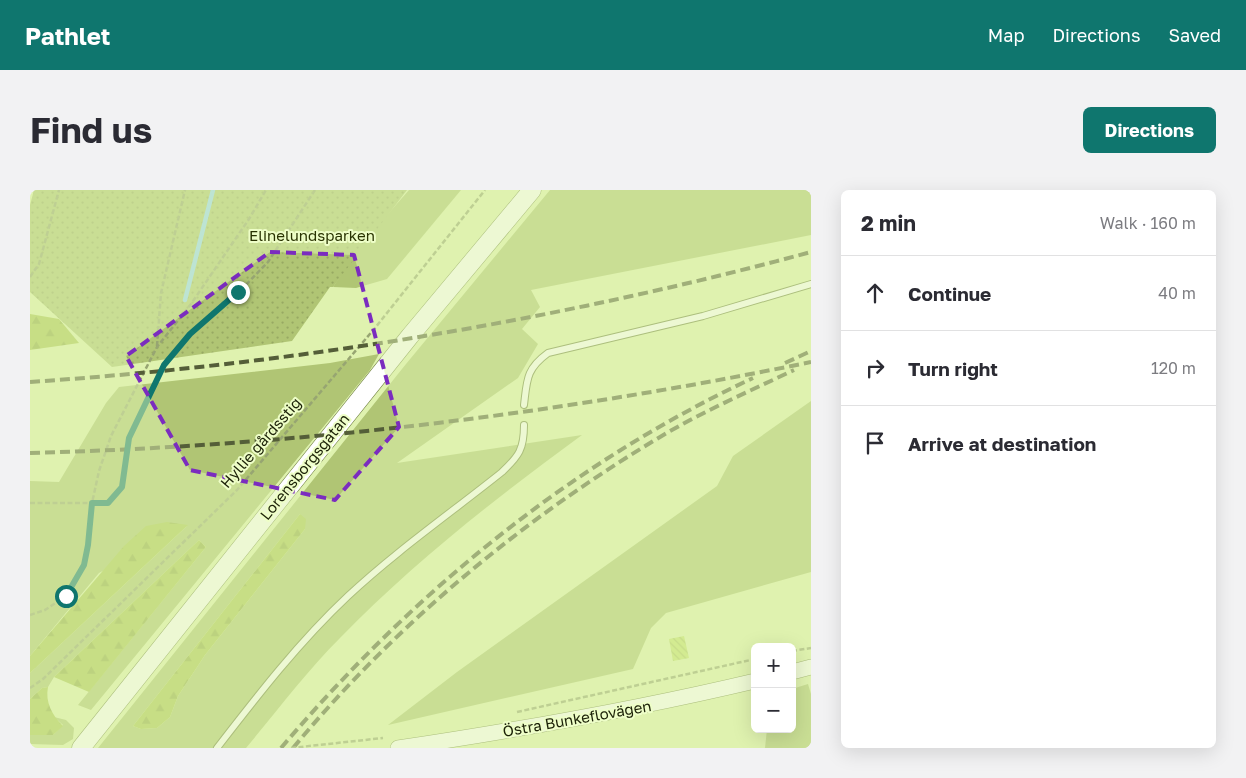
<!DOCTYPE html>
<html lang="en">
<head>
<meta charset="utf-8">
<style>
	body { margin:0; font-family:"Golos Text",sans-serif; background:#f2f2f3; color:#2b2b33 }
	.controls { position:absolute; right:15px; bottom:15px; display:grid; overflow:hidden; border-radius:8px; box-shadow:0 5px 20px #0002 }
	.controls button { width:45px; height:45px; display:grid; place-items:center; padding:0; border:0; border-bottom:1px solid #e1e1e2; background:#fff; color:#2b2b33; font:25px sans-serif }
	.stop { position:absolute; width:15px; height:15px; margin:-11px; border:4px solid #0f766e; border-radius:50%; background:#fff }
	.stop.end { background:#0f766e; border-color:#fff; box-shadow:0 1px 5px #0008 }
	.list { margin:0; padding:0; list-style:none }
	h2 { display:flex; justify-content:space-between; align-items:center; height:65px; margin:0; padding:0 20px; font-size:21px }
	h2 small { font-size:16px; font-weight:400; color:#7c7c81 }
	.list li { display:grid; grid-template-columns:32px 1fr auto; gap:15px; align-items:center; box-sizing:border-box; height:75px; padding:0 20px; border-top:1px solid #e1e1e2 }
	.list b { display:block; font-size:19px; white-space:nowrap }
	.list em { font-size:16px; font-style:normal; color:#7c7c81 }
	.icon { flex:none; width:28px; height:28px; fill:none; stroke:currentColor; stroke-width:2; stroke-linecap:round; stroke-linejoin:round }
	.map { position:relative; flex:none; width:781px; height:558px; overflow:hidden; border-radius:8px }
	header { display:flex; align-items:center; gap:30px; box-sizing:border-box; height:70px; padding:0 25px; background:#0f766e; color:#fff }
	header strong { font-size:24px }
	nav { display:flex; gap:28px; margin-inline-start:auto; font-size:18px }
	.intro { display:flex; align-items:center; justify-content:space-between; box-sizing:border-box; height:120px; padding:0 30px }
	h1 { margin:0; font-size:35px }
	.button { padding:12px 22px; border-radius:8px; background:#0f766e; color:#fff; font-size:18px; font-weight:700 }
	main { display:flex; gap:30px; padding:0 30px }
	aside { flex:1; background:#fff; border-radius:8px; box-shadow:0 5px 20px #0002 }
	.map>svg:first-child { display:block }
	.green { fill:#b0c574; fill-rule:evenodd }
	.forest { fill:url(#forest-firs) }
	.park { fill:url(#park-dots) }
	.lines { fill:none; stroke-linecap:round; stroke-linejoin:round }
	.stream { stroke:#96d2fe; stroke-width:4.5 }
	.building { fill:url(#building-back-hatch) }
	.service-casing { stroke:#718142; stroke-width:8 }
	.tertiary-casing { stroke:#718142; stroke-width:16 }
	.secondary-casing { stroke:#718142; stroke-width:19 }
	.path { stroke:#97a572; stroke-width:2.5; stroke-dasharray:5 2.5; stroke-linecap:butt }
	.service { stroke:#fff; stroke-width:6 }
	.tertiary { stroke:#fff; stroke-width:15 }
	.secondary { stroke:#fff; stroke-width:18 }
	.rail { stroke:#545e38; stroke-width:4; stroke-dasharray:10 5; stroke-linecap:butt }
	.path-bridge { stroke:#97a572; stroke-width:2.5; stroke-dasharray:5 2.5; stroke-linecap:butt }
	.route { stroke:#0f766e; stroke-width:6 }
	.marked { fill:none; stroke:#7b2cbf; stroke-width:4; stroke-dasharray:10 6; stroke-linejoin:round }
	.labels { text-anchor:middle; stroke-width:4; stroke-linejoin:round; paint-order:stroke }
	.park-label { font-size:15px; fill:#293302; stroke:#eefec8 }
	.street-label { font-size:15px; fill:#1c2208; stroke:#eefec8 }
</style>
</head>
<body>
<header>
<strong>Pathlet</strong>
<nav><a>Map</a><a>Directions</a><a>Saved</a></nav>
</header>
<div class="intro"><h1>Find us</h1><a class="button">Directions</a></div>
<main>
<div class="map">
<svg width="781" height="558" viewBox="0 0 781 558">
	<defs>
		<pattern id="forest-firs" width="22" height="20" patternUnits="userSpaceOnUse" patternTransform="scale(1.25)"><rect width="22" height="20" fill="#abc652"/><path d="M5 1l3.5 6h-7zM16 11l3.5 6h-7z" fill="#93aa46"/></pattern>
		<pattern id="park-dots" width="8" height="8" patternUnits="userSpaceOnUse" patternTransform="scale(1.25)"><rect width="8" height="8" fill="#b0c574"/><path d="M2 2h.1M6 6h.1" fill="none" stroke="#97a963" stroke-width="1.8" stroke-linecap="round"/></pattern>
		<pattern id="building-back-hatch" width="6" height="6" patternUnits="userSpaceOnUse" patternTransform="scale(1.25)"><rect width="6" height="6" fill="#c6e26e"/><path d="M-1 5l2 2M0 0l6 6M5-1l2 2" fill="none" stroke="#aac25e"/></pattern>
	</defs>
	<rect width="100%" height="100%" fill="#dff2af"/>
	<g class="green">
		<path d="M379,0H431L357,89L326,98L303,97L335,50Z"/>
		<path d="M520,0H781V45L501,100L510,117L492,139L508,154L488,188L367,273L552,245C467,307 383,373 310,448C276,482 247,521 216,558H68L376,174ZM270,324L275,339L175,465L148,506L140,527L127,538L111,539L103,536Z"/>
		<path d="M349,164L340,180L61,520L48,515L176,357L169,350L24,487L18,497L12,498L0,509V483L157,336L69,383L0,466V291L29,292L76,213L89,197L300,173Z"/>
		<path d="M781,211V382L636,423L621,438L603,479L358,535L427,482L687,296L703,266Z"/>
		<path d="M778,494L781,504V558H735L737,539H762V499Z"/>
		<path d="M24,527L36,530L44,538L43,549L33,555L0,554V545H23L33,535Z"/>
	</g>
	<g class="forest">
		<path d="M0,124L29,129L49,153L0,160Z"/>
		<path d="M270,324L276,329L275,339L175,465L148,506L140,527L127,538L111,539L103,536Z"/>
		<path d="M137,332L158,335L0,483V466L94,356L116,336Z"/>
		<path d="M169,350L176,357L59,502L24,487Z"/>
		<path d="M18,497C15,512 22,525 33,536L23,545H0V509L12,498Z"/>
	</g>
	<path class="park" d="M4,0H377L303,97H300L262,151L82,177L0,102V15Z"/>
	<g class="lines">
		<path class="stream" d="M155,110L183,0"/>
	</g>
	<path class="building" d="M654,446L659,468L643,471L639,449Z"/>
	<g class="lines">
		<g class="service-casing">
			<g id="service">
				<path d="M494,215C497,190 496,179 518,163L673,126L781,94"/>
				<path d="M187,558C228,505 269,452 318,406C365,362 422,322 472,282C489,266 494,259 494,235"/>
			</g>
		</g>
		<g class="tertiary-casing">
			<g id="tertiary">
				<path d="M762,482L781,477"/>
				<path d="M368,558C488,540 607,519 725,491"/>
			</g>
		</g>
		<g class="secondary-casing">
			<path id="secondary" d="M51,558L380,146L502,0"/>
		</g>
		<g class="path">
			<path d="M0,87L9,74L29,0"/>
			<path d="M127,156L131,103L155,0"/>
			<path d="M0,313H78L92,297L99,248L134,175L160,144L209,102L238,72L285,0"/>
			<path d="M0,425L15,420L36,406L54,375L58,355L62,313L69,281L81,246L127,157L161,114L219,29L236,0"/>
			<path d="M762,461L781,458"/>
			<path d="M0,498L13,489L207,300L345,138L455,0"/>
			<path d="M487,522L725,469"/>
		</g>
		<use href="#service" class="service"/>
		<use href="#tertiary" class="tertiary"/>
		<use href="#secondary" class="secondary"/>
		<g class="rail">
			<path d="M755,173L781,161"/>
			<path d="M0,192C264,174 526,131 781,62"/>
			<path d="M0,263C263,256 523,225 781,172"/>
			<path d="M251,558C382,404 539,274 723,188"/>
			<path d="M263,558C367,433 495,327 635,244C676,220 720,201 764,180"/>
		</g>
		<path class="path-bridge" d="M261,558L353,548"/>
	</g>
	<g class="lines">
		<path class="route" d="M36,406L54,375L58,355L62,313H78L92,297L99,248L134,175L160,144L208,102"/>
	</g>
	<path d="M0 0H781V558H0ZM240,62L324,65L369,237L305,310L160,280L96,166Z" fill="#dff2af" fill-opacity=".55" fill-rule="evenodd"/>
	<path class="marked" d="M240,62L324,65L369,237L305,310L160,280L96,166Z"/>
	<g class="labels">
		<g class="park-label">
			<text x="282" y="51">Elinelundsparken</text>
		</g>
		<g class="street-label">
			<text transform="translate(231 253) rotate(-49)" y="5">Hyllie gårdsstig</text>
			<text transform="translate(275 277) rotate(-51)" y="5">Lorensborgsgatan</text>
			<text transform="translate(547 529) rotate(-10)" y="5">Östra Bunkeflovägen</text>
		</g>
	</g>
</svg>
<div class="controls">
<button>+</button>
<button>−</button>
</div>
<div class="stop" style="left:36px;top:406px"></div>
<div class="stop end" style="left:208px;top:102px"></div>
</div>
<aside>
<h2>2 min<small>Walk · 160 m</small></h2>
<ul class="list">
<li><svg class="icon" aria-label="ahead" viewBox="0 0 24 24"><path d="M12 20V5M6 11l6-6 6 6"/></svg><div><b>Continue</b></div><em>40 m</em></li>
<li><svg class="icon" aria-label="right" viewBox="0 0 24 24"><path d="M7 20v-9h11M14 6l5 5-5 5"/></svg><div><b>Turn right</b></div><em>120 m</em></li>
<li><svg class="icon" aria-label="arrive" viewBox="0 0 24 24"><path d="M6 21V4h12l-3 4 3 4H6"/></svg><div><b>Arrive at destination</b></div></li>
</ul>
</aside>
</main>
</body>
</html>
